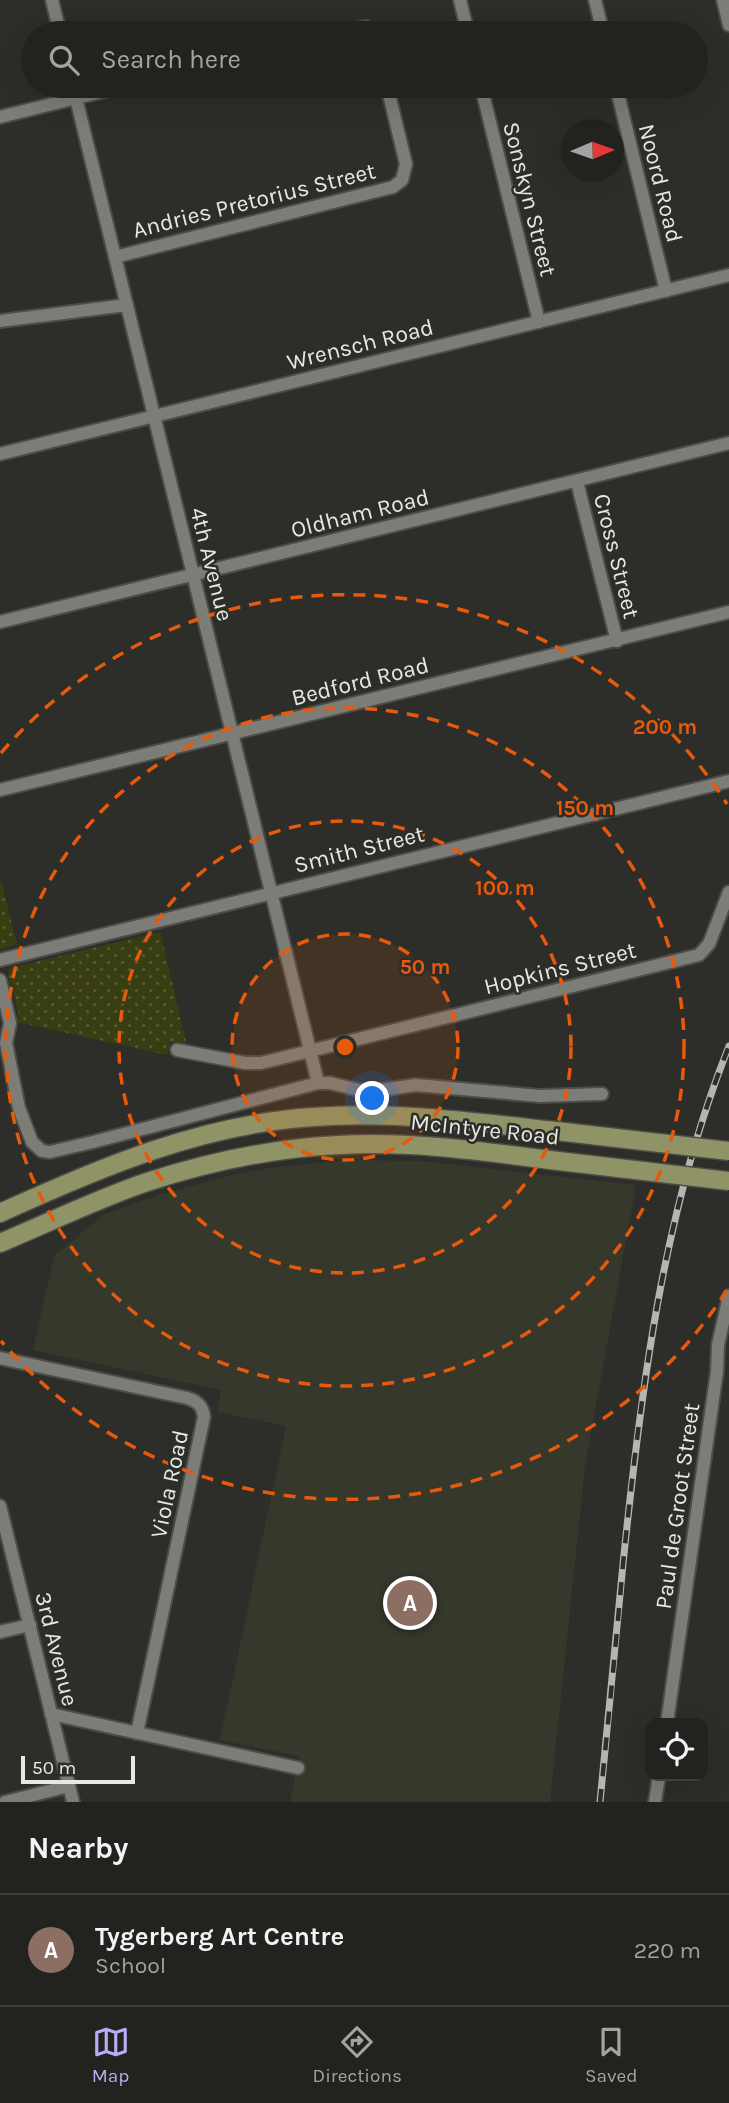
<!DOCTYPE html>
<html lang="en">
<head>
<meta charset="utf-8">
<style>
	body { margin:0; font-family:Karla,sans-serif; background:#2e2f2c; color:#f1f3f6 }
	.controls { position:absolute; right:21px; bottom:21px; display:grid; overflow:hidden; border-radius:14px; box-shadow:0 7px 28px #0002 }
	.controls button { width:63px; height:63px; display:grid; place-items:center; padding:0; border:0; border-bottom:2px solid #3f3f3d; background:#22221f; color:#f1f3f6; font:35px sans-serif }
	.compass { position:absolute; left:561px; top:119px; width:63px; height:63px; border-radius:50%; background:#22221f; box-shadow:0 7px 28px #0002; rotate:88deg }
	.scale { position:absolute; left:21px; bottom:18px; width:114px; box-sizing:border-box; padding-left:7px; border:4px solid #e7e7e4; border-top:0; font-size:19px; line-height:24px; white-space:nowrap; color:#e7e7e4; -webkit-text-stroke:5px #2d2e29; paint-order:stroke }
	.you { position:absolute; left:373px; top:1099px; width:24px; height:24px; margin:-18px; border:5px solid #fff; border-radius:50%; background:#1a73e8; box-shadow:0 0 0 10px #1a73e833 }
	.badge { display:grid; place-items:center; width:46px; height:46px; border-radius:50%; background:#bbaaf6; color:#fff; font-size:23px; font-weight:700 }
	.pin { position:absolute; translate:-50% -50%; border:4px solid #fff; box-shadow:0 2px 7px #0006 }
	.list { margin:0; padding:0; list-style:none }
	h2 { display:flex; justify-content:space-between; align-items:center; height:91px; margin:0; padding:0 28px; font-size:30px }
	h2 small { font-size:23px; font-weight:400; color:#a2a4a4 }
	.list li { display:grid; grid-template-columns:46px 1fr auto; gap:21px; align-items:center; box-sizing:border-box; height:112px; padding:0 28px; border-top:2px solid #3f3f3d }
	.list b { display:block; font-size:26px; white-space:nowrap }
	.list p { margin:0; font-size:23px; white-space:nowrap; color:#a2a4a4 }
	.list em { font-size:23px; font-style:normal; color:#a2a4a4 }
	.icon { flex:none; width:38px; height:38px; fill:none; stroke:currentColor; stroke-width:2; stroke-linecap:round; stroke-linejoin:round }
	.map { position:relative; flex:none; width:729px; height:1802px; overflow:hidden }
	.search { position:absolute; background:#22221f; box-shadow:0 7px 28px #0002; left:21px; right:21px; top:21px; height:77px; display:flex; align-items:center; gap:18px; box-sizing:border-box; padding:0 24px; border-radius:38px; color:#a2a4a4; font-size:26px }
	.sheet { height:203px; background:#22221f }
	nav { display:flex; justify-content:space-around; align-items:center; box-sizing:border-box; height:98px; border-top:2px solid #3f3f3d; background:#22221f; font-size:19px; color:#a2a4a4 }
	nav a { display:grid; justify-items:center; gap:4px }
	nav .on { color:#bbaaf6 }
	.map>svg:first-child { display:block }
	.built { fill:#36382c }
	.grass { fill:url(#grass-dots) }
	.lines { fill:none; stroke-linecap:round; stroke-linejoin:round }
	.street-casing { stroke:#4c4c48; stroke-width:16 }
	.secondary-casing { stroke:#4c4c48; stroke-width:21 }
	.street { stroke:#7c7d77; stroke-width:12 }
	.secondary { stroke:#8f9365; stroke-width:18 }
	.rail-casing { stroke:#b5b5b2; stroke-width:7 }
	.rail { stroke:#2d2e29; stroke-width:4.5; stroke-dasharray:13; stroke-linecap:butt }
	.secondary-bridge-casing { stroke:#4c4c48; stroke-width:21; stroke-linecap:butt }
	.secondary-bridge { stroke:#8f9365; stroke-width:18 }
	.ring { fill:none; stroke:#e8590c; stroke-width:3.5; stroke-dasharray:12 9 }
	.labels { text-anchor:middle; stroke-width:5; stroke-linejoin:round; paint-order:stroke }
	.street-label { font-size:23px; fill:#e7e7e4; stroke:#2d2e29 }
	.centre { fill:#e8590c; stroke:#2d2e29; stroke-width:3.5 }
	.ring-label { font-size:21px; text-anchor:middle; font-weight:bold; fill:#e8590c; stroke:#2d2e29; stroke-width:5; stroke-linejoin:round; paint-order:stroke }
</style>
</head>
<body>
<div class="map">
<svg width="729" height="1802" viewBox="0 0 729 1802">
	<defs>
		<pattern id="grass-dots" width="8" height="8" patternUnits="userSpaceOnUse" patternTransform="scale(1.75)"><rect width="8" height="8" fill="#393d12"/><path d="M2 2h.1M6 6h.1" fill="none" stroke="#565934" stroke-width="1.8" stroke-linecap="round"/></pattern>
	</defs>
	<rect width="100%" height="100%" fill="#2d2e29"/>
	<path class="built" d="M346,1160L421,1161L636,1185L585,1466L550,1802H290L299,1756L220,1740L286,1426L217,1412L221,1390L33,1350L54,1256L103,1215L158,1195L232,1175L270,1168Z"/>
	<g class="grass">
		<path d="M0,876L17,945L0,949Z"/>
		<path d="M160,932L186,1041L185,1044L170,1041L167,1055L17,1022L18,1011L8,973L10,968Z"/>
	</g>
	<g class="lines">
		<g class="street-casing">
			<g id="street">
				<path d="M52,0L60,33"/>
				<path d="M460,0L468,33"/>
				<path d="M595,0L603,33"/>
				<path d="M723,0L729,25"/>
				<path d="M335,33L366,27L374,33"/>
				<path d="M73,86L318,1083H330L367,1092L416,1085L540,1096L602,1094"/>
				<path d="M481,86L539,322"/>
				<path d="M616,86L666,291"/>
				<path d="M0,117L125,86"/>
				<path d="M115,257L393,187L402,180L406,164L387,86"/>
				<path d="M0,321L127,305"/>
				<path d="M0,454L729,275"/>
				<path d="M577,482L617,641"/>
				<path d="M0,622L729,443"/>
				<path d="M0,790L729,612"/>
				<path d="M0,960L729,781"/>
				<path d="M0,980L10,1023L6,1043L19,1108L32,1142L42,1151L50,1152L93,1142L318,1083"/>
				<path d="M177,1050L245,1063H261L699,955L709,944L729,892"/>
				<path d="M0,1358L187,1398C198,1401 203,1407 204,1417L137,1733"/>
				<path d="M0,1506L73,1802"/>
				<path d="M0,1632L30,1625"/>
				<path d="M51,1714L298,1768"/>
				<path d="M667,1723L717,1371L718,1345L729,1296"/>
				<path d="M5,1802L69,1786"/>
				<path d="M655,1802L659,1776"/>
			</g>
		</g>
		<g class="secondary-casing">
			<g id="secondary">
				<path d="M0,1213C99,1168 202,1124 313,1117C394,1111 475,1122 556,1131"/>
				<path d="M0,1243C48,1223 97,1199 147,1182C209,1162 274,1148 339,1145C410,1141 480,1151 550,1160"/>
			</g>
		</g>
		<use href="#street" class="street"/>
		<use href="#secondary" class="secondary"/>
		<g class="rail-casing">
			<path id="rail" d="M600,1802C608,1723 616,1644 623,1564C641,1389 663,1211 729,1046"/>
		</g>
		<use href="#rail" class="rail"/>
		<g class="secondary-bridge-casing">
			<g id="secondary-bridge">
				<path d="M556,1131L729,1151"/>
				<path d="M550,1160L729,1181"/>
			</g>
		</g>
		<use href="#secondary-bridge" class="secondary-bridge"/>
	</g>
	<circle cx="345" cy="1047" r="113" fill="#e8590c" fill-opacity=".12"/>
	<g class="ring">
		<circle cx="345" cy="1047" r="113"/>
		<circle cx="345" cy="1047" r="226"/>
		<circle cx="345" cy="1047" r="339"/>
		<path d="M727 1290A453 453 0 0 1 1 1341M1 753A453 453 0 0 1 727 804"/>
	</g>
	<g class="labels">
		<g class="street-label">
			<text transform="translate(661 183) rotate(76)" y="8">Noord Road</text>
			<text transform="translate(530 199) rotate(76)" y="8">Sonskyn Street</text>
			<text transform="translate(254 200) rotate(-14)" y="8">Andries Pretorius Street</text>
			<text transform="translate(360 344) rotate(-14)" y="8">Wrensch Road</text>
			<text transform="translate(360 513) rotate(-14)" y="8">Oldham Road</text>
			<text transform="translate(617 556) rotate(76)" y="8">Cross Street</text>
			<text transform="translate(212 564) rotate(76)" y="8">4th Avenue</text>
			<text transform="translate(360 681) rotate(-14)" y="8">Bedford Road</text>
			<text transform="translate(359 849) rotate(-14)" y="8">Smith Street</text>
			<text transform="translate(560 968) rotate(-14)" y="8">Hopkins Street</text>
			<text transform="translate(485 1129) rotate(6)" y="8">McIntyre Road</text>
			<text transform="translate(169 1484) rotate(-78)" y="8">Viola Road</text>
			<text transform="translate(677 1506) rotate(-82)" y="8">Paul de Groot Street</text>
			<text transform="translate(57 1649) rotate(76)" y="8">3rd Avenue</text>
		</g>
	</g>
	<circle cx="345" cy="1047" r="10" class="centre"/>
	<g class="ring-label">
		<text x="665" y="734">200 m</text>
		<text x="585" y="815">150 m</text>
		<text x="505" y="895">100 m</text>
		<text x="425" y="974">50 m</text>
	</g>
</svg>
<div class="controls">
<button><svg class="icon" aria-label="locate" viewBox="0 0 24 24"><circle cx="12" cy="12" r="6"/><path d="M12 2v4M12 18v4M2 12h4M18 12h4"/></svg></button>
</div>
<svg class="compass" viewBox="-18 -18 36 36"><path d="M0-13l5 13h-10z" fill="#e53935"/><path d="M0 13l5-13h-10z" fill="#a2a4a4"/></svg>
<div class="scale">50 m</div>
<div class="you"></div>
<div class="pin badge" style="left:410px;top:1603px;background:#8d6e63">A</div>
<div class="search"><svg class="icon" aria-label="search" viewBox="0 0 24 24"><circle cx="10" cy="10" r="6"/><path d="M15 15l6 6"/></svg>Search here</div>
</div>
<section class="sheet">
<h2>Nearby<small></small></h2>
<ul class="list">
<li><span class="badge" style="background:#8d6e63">A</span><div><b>Tygerberg Art Centre</b><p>School</p></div><em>220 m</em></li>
</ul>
</section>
<nav>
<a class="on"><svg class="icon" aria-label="map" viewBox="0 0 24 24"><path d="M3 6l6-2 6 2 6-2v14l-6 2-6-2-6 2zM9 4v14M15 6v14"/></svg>Map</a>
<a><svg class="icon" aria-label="directions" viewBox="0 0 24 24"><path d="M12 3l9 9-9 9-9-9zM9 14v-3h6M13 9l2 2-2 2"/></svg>Directions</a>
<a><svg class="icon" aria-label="saved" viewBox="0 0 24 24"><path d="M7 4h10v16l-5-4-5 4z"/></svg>Saved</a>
</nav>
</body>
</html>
